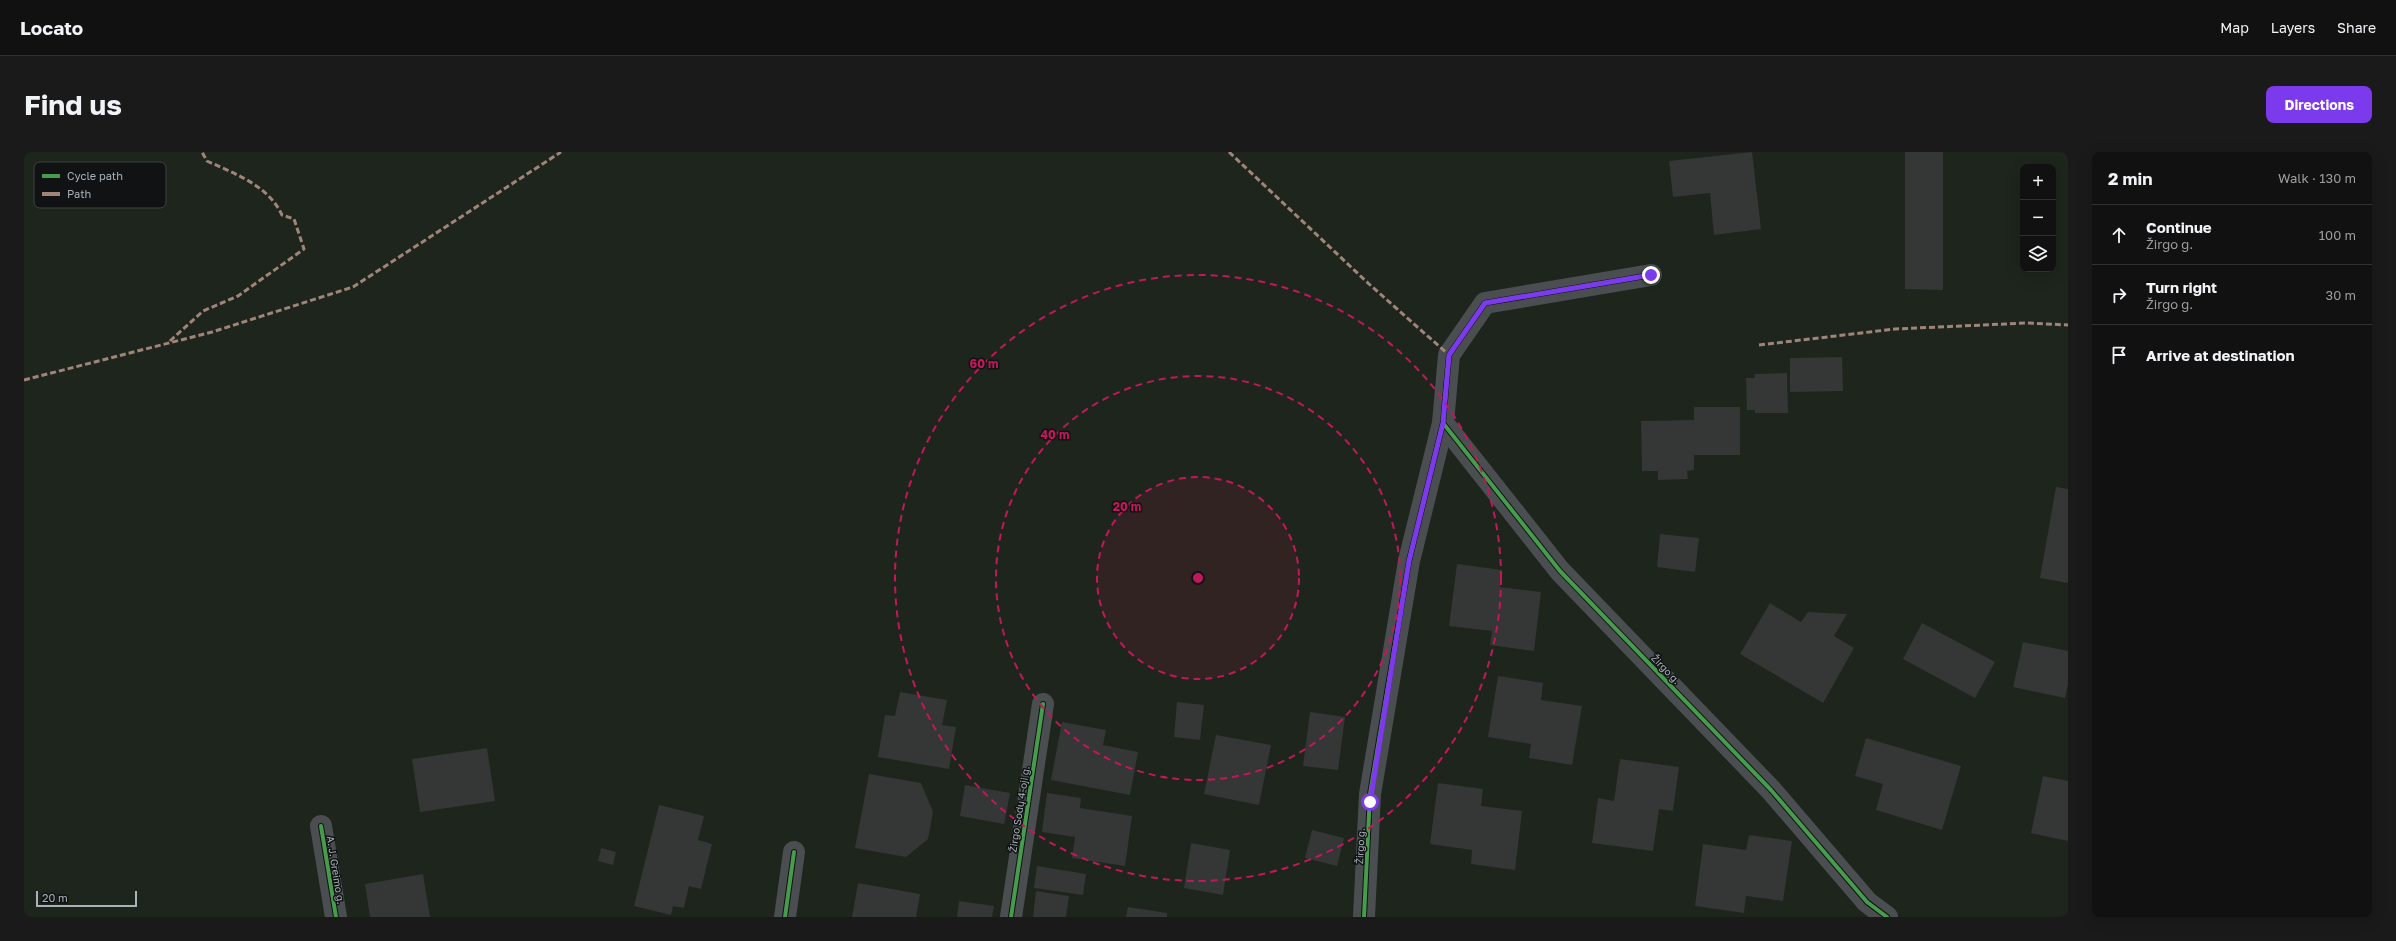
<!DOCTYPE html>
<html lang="en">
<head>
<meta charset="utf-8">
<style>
	body { margin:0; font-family:"Golos Text",sans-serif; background:#1a1a1a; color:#f1f3f6 }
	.controls { position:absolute; right:12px; top:12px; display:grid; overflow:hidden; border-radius:8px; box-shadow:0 4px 16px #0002 }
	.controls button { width:36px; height:36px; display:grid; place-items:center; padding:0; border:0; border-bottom:1px solid #303131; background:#111; color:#f1f3f6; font:20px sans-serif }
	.scale { position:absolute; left:12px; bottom:10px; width:101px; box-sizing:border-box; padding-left:4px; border:2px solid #a7b2b9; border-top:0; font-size:11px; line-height:14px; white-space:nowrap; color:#a7b2b9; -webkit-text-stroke:3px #111213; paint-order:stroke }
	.stop { position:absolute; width:12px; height:12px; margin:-9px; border:3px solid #7c3aed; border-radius:50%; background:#fff }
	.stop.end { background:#7c3aed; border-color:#fff; box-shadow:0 1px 4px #0008 }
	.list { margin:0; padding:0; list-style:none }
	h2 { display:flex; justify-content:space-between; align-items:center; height:52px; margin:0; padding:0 16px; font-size:17px }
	h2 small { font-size:13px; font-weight:400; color:#9c9d9f }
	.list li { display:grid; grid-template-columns:26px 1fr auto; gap:12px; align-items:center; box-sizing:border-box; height:60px; padding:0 16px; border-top:1px solid #303131 }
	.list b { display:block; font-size:15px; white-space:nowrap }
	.list p { margin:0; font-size:13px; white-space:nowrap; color:#9c9d9f }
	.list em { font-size:13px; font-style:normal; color:#9c9d9f }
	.icon { flex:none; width:22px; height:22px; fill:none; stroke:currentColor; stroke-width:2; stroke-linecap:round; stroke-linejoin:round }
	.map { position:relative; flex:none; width:2044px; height:765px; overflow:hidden; border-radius:8px }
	header { display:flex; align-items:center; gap:24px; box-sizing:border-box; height:56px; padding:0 20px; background:#111; border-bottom:1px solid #303131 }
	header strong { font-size:19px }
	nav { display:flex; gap:22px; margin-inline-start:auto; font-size:14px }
	.intro { display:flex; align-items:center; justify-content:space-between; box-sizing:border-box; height:96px; padding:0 24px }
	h1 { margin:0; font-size:28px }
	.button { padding:10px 18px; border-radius:8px; background:#7c3aed; color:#fff; font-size:14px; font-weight:700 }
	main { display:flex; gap:24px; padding:0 24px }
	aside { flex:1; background:#111; border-radius:8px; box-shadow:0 4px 16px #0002 }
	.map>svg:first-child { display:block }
	.green { fill:#1e251c; fill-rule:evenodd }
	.building { fill:#353636 }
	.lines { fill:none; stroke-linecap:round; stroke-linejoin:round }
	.street { stroke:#4b4e50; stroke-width:22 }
	.quiet { stroke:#a18479; stroke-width:3; stroke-dasharray:6 3; stroke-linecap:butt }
	.cycleway-casing { stroke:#111213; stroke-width:6 }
	.cycleway { stroke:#469c4c; stroke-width:4 }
	.route { stroke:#7c3aed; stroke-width:5 }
	.ring { fill:none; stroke:#c2185b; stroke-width:2; stroke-dasharray:7 5 }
	.labels { text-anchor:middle; stroke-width:3; stroke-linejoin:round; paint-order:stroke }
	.street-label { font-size:10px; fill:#a7b2b9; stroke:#111213 }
	.key { fill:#111213; stroke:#3e4245; stroke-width:1 }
	.key-label { font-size:11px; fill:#a7b2b9 }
	.centre { fill:#c2185b; stroke:#111213; stroke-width:2 }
	.ring-label { font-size:12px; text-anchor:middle; font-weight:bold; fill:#c2185b; stroke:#111213; stroke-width:3; stroke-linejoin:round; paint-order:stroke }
</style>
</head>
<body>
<header>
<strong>Locato</strong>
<nav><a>Map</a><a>Layers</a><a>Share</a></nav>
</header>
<div class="intro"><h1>Find us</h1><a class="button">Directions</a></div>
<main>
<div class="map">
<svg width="2044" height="765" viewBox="0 0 2044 765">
	<rect width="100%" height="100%" fill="#171717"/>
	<path class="green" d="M0,0H2044V765H0ZM1999,15H2029V117H1999Z"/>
	<g class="building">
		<path d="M1728,0L1737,77L1690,83L1686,41L1649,45L1645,9Z"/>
		<path d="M1881,0H1919V138L1881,137Z"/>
		<path d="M1818,205L1819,239L1766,240V206Z"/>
		<path d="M1763,221L1764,261H1731V258H1723L1722,226H1731L1730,222Z"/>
		<path d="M1670,255H1716V303H1670V318L1663,319L1664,327L1634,328V319H1618L1617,269L1670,268Z"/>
		<path d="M2032,335L2044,337V431L2016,426Z"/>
		<path d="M1636,382L1675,386L1671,420L1633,415Z"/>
		<path d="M1433,412L1478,418L1476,435L1517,440L1510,499L1466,493L1468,479L1425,474Z"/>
		<path d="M1746,451L1777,470L1784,460L1823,462L1810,484L1830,496L1799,551L1716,502Z"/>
		<path d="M1898,471L1971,510L1951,546L1879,507Z"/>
		<path d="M1999,490L2044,499V532L2041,546L1989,535Z"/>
		<path d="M1474,524L1519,531L1517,548L1558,554L1548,613L1505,606L1507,592L1464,585Z"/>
		<path d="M876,540L923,548L918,573L932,575L925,617L854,605L861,563L871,564Z"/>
		<path d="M1153,550L1180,553L1176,588L1150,585Z"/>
		<path d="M1286,560L1321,565L1314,618L1279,614Z"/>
		<path d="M1038,570L1082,578L1079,593L1114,600L1106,643L1027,628Z"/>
		<path d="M1192,583L1247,593L1235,653L1180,642Z"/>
		<path d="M1842,586L1937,614L1918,678L1852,658L1859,632L1831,624Z"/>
		<path d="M463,596L471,649L396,660L388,607Z"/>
		<path d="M1596,607L1655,615L1649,659L1635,657L1629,699L1568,691L1574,646L1590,649Z"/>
		<path d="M845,622L897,631L909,660L904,687L882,705L831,696Z"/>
		<path d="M2019,624L2044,629V689L2007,681Z"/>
		<path d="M1414,631L1459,637L1457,654L1498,659L1491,718L1447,712L1448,698L1406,692Z"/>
		<path d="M941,633L986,641L980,672L936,664Z"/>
		<path d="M1023,641L1057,646L1056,656L1108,664L1101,714L1048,706L1051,685L1018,680Z"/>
		<path d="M635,653L680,664L674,688L688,692L677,737L665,734L660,756L649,754L647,763L610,754Z"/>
		<path d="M1288,678L1320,686L1313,714L1281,706Z"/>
		<path d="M1725,683L1768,689L1759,749L1722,744L1720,761L1671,754L1679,692L1722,698Z"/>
		<path d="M1167,691L1206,698L1199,743L1160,736Z"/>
		<path d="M577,696L592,700L589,713L574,709Z"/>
		<path d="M1013,714L1062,722L1059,743L1010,736Z"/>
		<path d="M399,722L406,765H346L341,732Z"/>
		<path d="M834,731L896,742L892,765H828Z"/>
		<path d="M1012,739L1045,744L1042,765H1009Z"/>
		<path d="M935,749L970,754L968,765H933Z"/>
		<path d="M1104,755L1143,761V765H1102Z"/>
	</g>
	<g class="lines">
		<g class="street">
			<path d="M1419,271L1536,419L1747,638L1843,750L1863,765"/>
			<path d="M297,674L312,765"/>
			<path d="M761,765L770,700"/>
			<path d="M987,765L1019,552"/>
			<path d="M1340,765L1346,642L1385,409L1419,271L1425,203L1461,151L1627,123"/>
		</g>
		<g class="quiet">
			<path d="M1205,0L1345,132L1425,203"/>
			<path d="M146,189L179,159L214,144L280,97L270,67L258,63C244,33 211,22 183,9L178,0"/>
			<path d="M1735,193L1871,177L2003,171L2044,173"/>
			<path d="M0,228L188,180L329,135L537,0"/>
		</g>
		<g class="cycleway-casing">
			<g id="cycleway">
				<path d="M1419,271L1536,419L1747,638L1843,750L1863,765"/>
				<path d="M297,674L312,765"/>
				<path d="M761,765L770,700"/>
				<path d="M987,765L1019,552"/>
				<path d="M1340,765L1346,642L1385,409L1419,271L1425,203L1461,151L1627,123"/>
			</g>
		</g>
		<use href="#cycleway" class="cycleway"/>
	</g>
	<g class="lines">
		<path class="route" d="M1346,650L1385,409L1419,271L1425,203L1461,151L1627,123"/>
	</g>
	<circle cx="1174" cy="426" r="101" fill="#c2185b" fill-opacity=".12"/>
	<g class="ring">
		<circle cx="1174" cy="426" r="101"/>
		<circle cx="1174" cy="426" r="202"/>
		<circle cx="1174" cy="426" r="303"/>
	</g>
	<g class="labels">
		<g class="street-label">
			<text transform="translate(1642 517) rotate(46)" y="4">Žirgo g.</text>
			<text transform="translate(995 657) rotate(-81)" y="4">Žirgo Sodų 4-oji g.</text>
			<text transform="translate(1336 694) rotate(-87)" y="4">Žirgo g.</text>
			<text transform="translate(312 718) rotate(81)" y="4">A. J. Greimo g.</text>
		</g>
	</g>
	<rect x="10" y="10" width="132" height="46" rx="6" class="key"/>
	<rect x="18" y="22" width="18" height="4" fill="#469c4c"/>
	<rect x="18" y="40" width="18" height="4" fill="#a18479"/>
	<g class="key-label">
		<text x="43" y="28">Cycle path</text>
		<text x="43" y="46">Path</text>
	</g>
	<circle cx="1174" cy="426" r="6" class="centre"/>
	<g class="ring-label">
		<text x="960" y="216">60 m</text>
		<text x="1031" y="287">40 m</text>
		<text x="1103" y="359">20 m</text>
	</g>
</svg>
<div class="controls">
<button>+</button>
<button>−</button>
<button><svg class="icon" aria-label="layers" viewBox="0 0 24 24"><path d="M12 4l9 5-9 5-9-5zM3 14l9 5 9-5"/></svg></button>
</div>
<div class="scale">20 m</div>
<div class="stop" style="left:1346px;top:650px"></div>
<div class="stop end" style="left:1627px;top:123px"></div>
</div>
<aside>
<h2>2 min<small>Walk · 130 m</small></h2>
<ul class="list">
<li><svg class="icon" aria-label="ahead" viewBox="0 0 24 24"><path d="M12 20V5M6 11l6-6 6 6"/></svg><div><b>Continue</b><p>Žirgo g.</p></div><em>100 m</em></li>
<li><svg class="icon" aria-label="right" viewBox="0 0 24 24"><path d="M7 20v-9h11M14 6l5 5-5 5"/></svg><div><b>Turn right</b><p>Žirgo g.</p></div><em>30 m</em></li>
<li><svg class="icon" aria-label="arrive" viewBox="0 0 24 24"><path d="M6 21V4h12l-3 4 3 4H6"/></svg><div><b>Arrive at destination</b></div></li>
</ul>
</aside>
</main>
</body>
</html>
